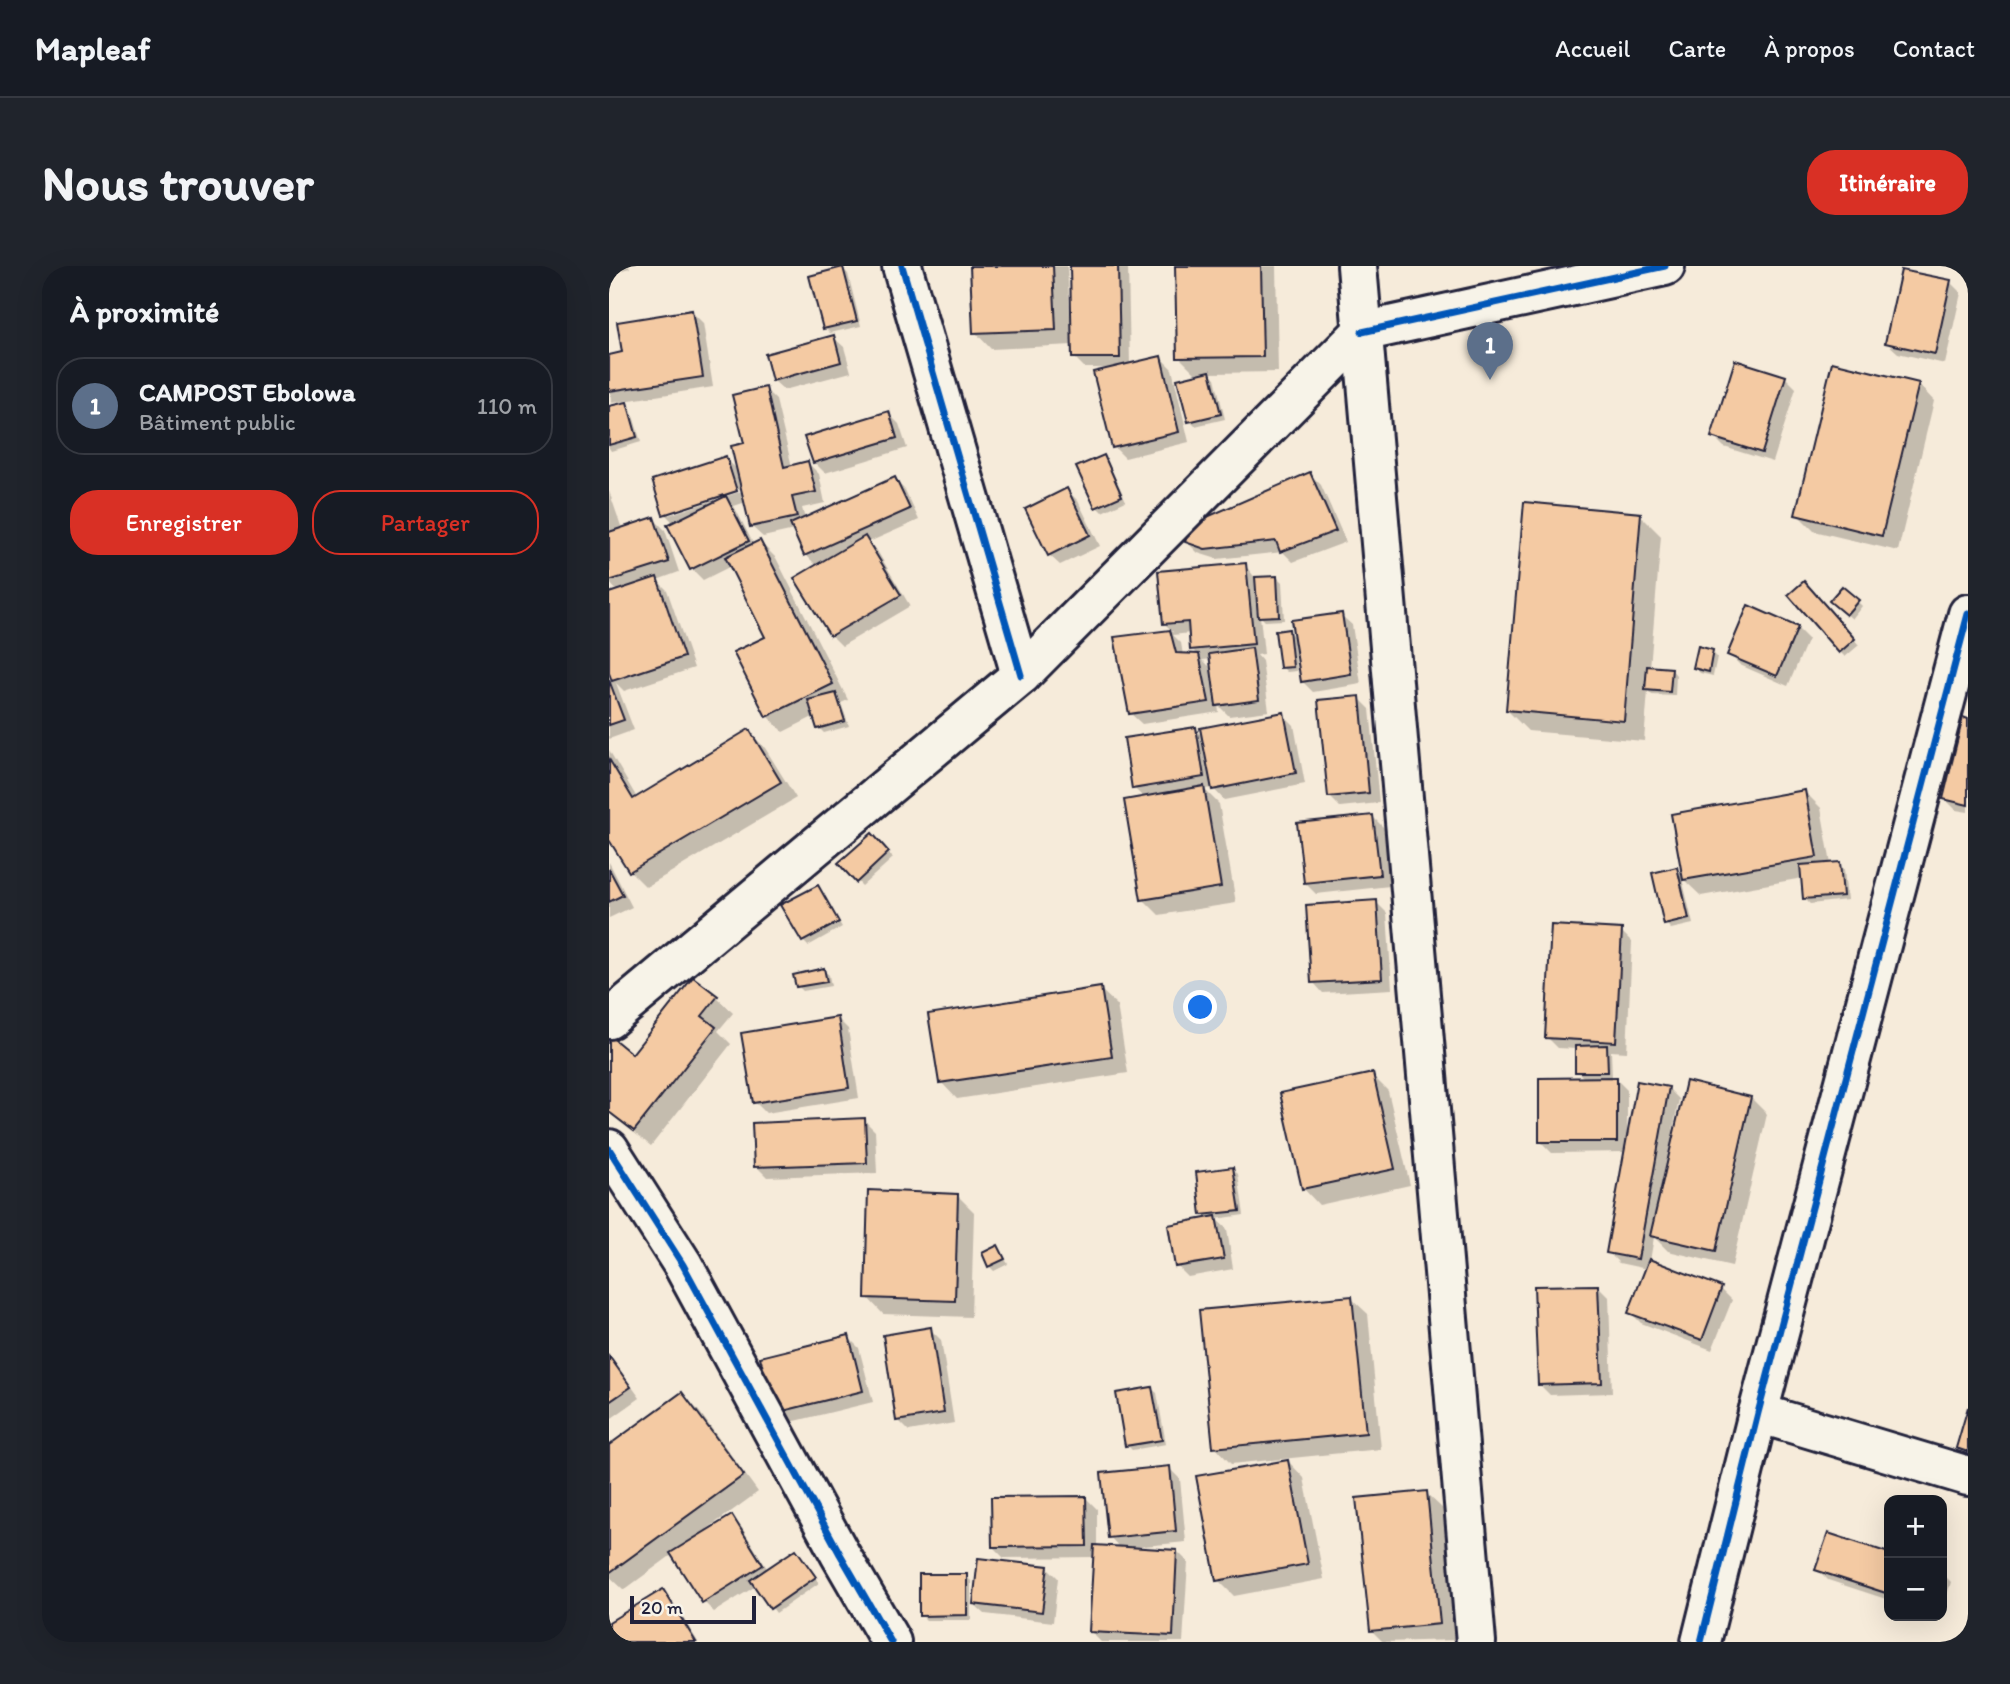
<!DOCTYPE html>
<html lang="fr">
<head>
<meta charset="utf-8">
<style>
	body { margin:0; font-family:Itim,sans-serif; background:#20242c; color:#f1f3f6 }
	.controls { position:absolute; right:21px; bottom:21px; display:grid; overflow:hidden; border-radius:14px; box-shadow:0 7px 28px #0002 }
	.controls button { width:63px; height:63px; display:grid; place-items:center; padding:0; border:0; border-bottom:2px solid #363941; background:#171b24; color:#f1f3f6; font:35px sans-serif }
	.scale { position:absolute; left:21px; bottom:18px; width:126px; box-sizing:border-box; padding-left:7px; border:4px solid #22223b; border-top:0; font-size:19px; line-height:24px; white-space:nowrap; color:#22223b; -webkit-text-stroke:5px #f7f3e8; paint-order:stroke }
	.you { position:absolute; left:592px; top:742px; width:24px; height:24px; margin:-18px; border:5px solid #fff; border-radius:50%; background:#1a73e8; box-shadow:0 0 0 10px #1a73e833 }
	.badge { display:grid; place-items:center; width:46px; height:46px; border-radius:50%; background:#d93025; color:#fff; font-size:23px; font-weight:700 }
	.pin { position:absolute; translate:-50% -58px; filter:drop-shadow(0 2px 4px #0008) }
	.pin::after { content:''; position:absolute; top:37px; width:24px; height:21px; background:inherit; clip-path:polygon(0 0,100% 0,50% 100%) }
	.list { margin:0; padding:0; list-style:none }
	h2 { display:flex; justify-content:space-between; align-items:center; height:91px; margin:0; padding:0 28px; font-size:30px }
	h2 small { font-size:23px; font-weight:400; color:#9ea1a6 }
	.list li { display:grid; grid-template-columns:46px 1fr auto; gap:21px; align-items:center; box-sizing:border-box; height:98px; margin:0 14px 14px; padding:0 14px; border:2px solid #363941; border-radius:28px }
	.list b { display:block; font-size:26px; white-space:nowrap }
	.list p { margin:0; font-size:23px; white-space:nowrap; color:#9ea1a6 }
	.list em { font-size:23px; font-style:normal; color:#9ea1a6 }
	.actions { display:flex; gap:14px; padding:21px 28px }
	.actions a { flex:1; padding:16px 0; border:2px solid #d93025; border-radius:28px; text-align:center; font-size:24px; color:#d93025 }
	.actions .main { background:#d93025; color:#fff }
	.map { position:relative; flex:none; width:1359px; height:1376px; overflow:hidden; border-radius:28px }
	header { display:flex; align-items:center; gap:42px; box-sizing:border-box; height:98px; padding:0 35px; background:#171b24; border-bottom:2px solid #363941 }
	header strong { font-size:33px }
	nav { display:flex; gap:38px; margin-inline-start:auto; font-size:24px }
	.intro { display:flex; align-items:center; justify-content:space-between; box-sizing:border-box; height:168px; padding:0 42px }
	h1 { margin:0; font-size:49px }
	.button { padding:18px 32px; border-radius:28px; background:#d93025; color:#fff; font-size:24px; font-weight:700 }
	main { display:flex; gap:42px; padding:0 42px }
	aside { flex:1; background:#171b24; border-radius:28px; box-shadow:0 7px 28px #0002 }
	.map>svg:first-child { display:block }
	.shadow { fill:#0003; fill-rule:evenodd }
	.building { fill:#f4caa3; stroke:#22223b; stroke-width:2 }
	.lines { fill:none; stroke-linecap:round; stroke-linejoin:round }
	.street-casing { stroke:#22223b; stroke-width:44 }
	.secondary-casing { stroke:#22223b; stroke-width:44 }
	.primary-casing { stroke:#22223b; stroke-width:44 }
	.street { stroke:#f7f3e8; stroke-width:38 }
	.secondary { stroke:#f7f3e8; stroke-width:38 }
	.primary { stroke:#f7f3e8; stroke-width:38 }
	.cycleway-casing { stroke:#f7f3e8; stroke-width:11 }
	.cycleway { stroke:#0057b8; stroke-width:7 }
</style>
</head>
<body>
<header>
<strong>Mapleaf</strong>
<nav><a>Accueil</a><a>Carte</a><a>À propos</a><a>Contact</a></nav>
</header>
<div class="intro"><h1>Nous trouver</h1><a class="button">Itinéraire</a></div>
<main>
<aside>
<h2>À proximité<small></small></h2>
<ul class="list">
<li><span class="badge" style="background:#5c6f8a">1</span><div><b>CAMPOST Ebolowa</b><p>Bâtiment public</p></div><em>110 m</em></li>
</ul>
<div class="actions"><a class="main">Enregistrer</a><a>Partager</a></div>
</aside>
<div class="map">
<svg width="1359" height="1376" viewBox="0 0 1359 1376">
	<rect width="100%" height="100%" fill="#f6ebda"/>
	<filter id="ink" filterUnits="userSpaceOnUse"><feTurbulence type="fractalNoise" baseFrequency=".0143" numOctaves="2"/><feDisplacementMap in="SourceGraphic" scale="14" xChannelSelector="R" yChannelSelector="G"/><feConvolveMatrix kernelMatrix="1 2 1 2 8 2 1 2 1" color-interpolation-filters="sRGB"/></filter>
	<g filter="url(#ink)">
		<g class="shadow">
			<path d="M0,0H20L21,2L0,7Z"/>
			<path d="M363,0H458L461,49H464L463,0H519L521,99L552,92L563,103L580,176L516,192L505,181L503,102H476L465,91L464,79L382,83L366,66Z"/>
			<path d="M568,0H667L669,106L601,107L606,112L616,153L586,160L581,155L594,107H586L570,91Z"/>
			<path d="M234,3L239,8L252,60L221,67L216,62Z"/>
			<path d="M1341,16L1352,27L1336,98L1289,87L1278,77Z"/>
			<path d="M83,46L94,57L104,121L2,137L0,90L16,88Z"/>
			<path d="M224,71L235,81L242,106L175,124L164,114Z"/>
			<path d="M1176,111L1187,122L1164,196L1115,181L1104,170Z"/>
			<path d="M1309,118L1325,135L1289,285L1205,265L1188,248Z"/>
			<path d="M156,123L167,134L183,201L199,197L210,208L216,237L193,242L196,253L285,213L296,224L310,254L260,276L267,283L301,340L233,380L222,369L188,312L208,300L197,289L185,264L154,271L143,261L137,236L125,240L145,279L151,276L167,292L239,434L232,437L240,460L215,467L210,462L206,450L174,466L158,450V372L122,300L94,314L83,303L60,259L65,257L56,248L116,192L130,205ZM136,221L137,224L60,249V245Z"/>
			<path d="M17,138L22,143L32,176L2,185L0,182V142Z"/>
			<path d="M279,147L290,158L298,182L216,207L205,196Z"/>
			<path d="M494,191L499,196L517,235L493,246L488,241Z"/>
			<path d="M701,208L712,219L737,276L684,296L674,286L608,293L589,287L578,276Z"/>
			<path d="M458,224L469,235L491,280L451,299L440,289Z"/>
			<path d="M0,225L13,263L45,253L56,264L70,306L48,314L58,324L85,402L15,425L7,417L25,464L0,473V329L9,326L0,316Z"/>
			<path d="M1031,249L1052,270L1041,402L1062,403L1067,409L1066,430L1043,429L1039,425L1035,475L919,465L898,444Z"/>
			<path d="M636,299L647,313L668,311L673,316L675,354L656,355L651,350L655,388L648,389L653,395L660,445L620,450L609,439L610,446L533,458L522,448L507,372L564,366L556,358ZM581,367L583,383L589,389H574L572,377L564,369ZM603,393L604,404L594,394Z"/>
			<path d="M1200,322L1250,379L1236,391L1231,386Z"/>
			<path d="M1248,335L1253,340L1243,353L1228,340Z"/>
			<path d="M732,349L743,359L752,418L704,426L693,415L689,388L686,389L688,405L678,406L673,401L679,365L687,373Z"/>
			<path d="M1188,362L1199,373L1179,420L1131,399L1120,388Z"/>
			<path d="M1103,386L1108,391L1104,410L1091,407L1086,401Z"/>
			<path d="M750,432L761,443L770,537L731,541L720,530Z"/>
			<path d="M674,448L685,459L696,518L615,534L604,522L595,523L610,538L627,637L550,649L534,633L535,532L525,522L586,463L594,471Z"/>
			<path d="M1355,454L1359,455V546L1347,544L1336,533Z"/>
			<path d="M140,466L156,482L187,532L37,621L21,605L0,570V484L28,532Z"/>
			<path d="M1196,526L1212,542L1222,598H1230L1235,603L1238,634L1201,638L1196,633L1194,612L1092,630L1073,612L1084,658L1062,663L1057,658L1068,603L1075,610Z"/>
			<path d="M764,551L775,562L781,620L707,628L696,617Z"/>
			<path d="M263,569L284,592L253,620L231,597Z"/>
			<path d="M0,596L23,641L0,652Z"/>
			<path d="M209,621L233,661L199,680L194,675Z"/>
			<path d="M767,636L778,647L783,723L714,727L704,716Z"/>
			<path d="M1012,665L1023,676L1018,786L1002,785L1003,813H1007L1018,824V870L1059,822L1070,833L1064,864L1142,832L1158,848L1123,1000L1059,985L1045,971L1041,995L1112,1023L1123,1034L1103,1084L1032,1057L1021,1046L1038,1003L1010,997L999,986L1017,886L943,887L932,876L976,813L968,805V783L949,782L938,771Z"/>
			<path d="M214,704L220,709L222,720L194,725L189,720Z"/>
			<path d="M491,723L508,739L519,807L348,833L332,816Z"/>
			<path d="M107,731L124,747L109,765L122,778L42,880L0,847V772L23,790Z"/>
			<path d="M228,752L239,763L250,832L157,847L146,836Z"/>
			<path d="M763,809L779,825L801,919L710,939L694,922Z"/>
			<path d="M255,854L266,865L268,907L158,911L147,900Z"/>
			<path d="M624,903L629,908L635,949L607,953L618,963L624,1003L579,1011L568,1000L599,954L594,948Z"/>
			<path d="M348,929L365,946L362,1051L274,1048L258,1031Z"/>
			<path d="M389,981L399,998L385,1005L380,1000Z"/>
			<path d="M989,1020L1000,1031L1003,1127L941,1129L930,1118Z"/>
			<path d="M742,1032L759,1048L772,1183L622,1198L606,1181Z"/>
			<path d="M321,1063L332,1074L345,1157L300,1165L289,1154Z"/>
			<path d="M239,1071L250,1082L264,1136L178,1157L167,1146Z"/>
			<path d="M0,1089L31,1132L0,1154Z"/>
			<path d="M542,1122L548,1127L557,1178L523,1184L518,1179Z"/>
			<path d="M73,1128L89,1144L149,1226L98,1263L100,1265L122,1251L133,1262L159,1304L187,1285L210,1317L167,1347L147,1320L105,1346L94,1335L64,1288L15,1324L0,1310V1181Z"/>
			<path d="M679,1195L695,1212L715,1313L625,1330L609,1314Z"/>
			<path d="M560,1202L571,1213L577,1276L525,1281V1283L568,1285L579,1296L574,1376H492L482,1366L486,1291L395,1292L384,1281L477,1232L488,1243V1281L511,1282L501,1271Z"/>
			<path d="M817,1227L834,1243L847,1374L774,1376L762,1364Z"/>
			<path d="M1220,1269L1280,1289V1334L1219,1314L1208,1303Z"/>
			<path d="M438,1301L449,1312L444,1356L376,1348L365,1338Z"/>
			<path d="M1333,1307L1342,1316L1333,1345Z"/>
			<path d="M357,1310L362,1315V1354H317L312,1349Z"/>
			<path d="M53,1325L64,1336L89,1376H0V1358Z"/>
		</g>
		<g class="building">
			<path d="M361,0H444L447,64L364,67Z"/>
			<path d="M461,0H509L511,92H463Z"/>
			<path d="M566,0H652L654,91L568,92Z"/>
			<path d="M234,1L248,55L214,63L200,10Z"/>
			<path d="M1292,4L1342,14L1326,88L1276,77Z"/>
			<path d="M83,44L94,111L0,125V89L13,86L8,56Z"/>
			<path d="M225,69L232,96L163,115L156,88Z"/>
			<path d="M552,90L570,166L503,182L484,106Z"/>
			<path d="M1126,94L1177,110L1153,187L1102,171Z"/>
			<path d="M1223,96L1310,117L1273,270L1186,249Z"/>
			<path d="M601,105L612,148L579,156L568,113Z"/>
			<path d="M157,121L175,201L199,195L207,226L183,231L188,251L141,261L122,180L135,177L123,129Z"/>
			<path d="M18,136L28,171L0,179V140Z"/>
			<path d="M280,145L288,172L204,197L195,171Z"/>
			<path d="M495,189L513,230L486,242L467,201Z"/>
			<path d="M117,190L128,225L54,249L43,214Z"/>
			<path d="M701,206L727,265L671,286L667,275L596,283L576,276L582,258Z"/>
			<path d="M286,211L301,243L195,290L181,258Z"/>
			<path d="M458,222L481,269L439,290L416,243Z"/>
			<path d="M117,230L140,275L81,304L58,259Z"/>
			<path d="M915,236L1032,247L1015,455L897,444Z"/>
			<path d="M45,251L60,296L0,315V266Z"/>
			<path d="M256,270L292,329L221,370L185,312Z"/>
			<path d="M151,274L224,418L157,451L124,386L156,371L116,291Z"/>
			<path d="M637,297L645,378L581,384L579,356L554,358L549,305Z"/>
			<path d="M668,310L670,350L649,351L646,311Z"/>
			<path d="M48,311L75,391L3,415L0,407V327Z"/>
			<path d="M1195,315L1246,373L1230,387L1179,329Z"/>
			<path d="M1233,320L1250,334L1237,349L1220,335Z"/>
			<path d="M1139,339L1189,361L1168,410L1118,389Z"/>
			<path d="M733,347L742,408L692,416L682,354Z"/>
			<path d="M680,363L684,401L671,402L666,365Z"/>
			<path d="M561,364L567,387L590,388L600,436L520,448L505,371Z"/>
			<path d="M1089,380L1104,384L1100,406L1084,402Z"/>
			<path d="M643,382L650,434L607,440L600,388Z"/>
			<path d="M1038,400L1063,402L1061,426L1036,424Z"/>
			<path d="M0,414L15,454L0,459Z"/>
			<path d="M227,427L236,455L208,463L199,434Z"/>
			<path d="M751,430L760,527L719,531L709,434Z"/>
			<path d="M675,446L687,507L603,524L591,462Z"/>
			<path d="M1354,451L1359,453V539L1334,533Z"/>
			<path d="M587,461L595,511L523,523L515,472Z"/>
			<path d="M140,463L172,516L20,606L0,574V493L24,533Z"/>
			<path d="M595,520L612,621L532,634L515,534Z"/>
			<path d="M1196,524L1208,591L1074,614L1062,548Z"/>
			<path d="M764,549L771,609L695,617L688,557Z"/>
			<path d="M263,567L280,586L247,617L229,597Z"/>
			<path d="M1231,596L1234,630L1194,633L1191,599Z"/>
			<path d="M1068,601L1080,653L1055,659L1043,607Z"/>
			<path d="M0,603L14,629L0,636Z"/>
			<path d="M209,619L230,656L193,676L171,639Z"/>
			<path d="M768,634L773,713L702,717L697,639Z"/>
			<path d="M942,659L1013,663L1007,776L936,772Z"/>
			<path d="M215,702L218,716L187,721L184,709Z"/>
			<path d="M84,711L109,730L93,750L107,761L25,865L0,846V769L23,788Z"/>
			<path d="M492,721L503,791L330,817L319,748Z"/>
			<path d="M229,751L240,822L144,837L132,767Z"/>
			<path d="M998,779L999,806H966V780Z"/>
			<path d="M764,807L786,903L693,923L671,827Z"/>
			<path d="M1008,811V876H930V812Z"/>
			<path d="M1028,815L1060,821L1029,993L997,987Z"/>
			<path d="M1077,815L1142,831L1107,985L1041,970Z"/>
			<path d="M256,852L258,897L145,901L143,857Z"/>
			<path d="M624,901L631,945L592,949L587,906Z"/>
			<path d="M259,924L349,928L346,1035L256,1032Z"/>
			<path d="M607,950L615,993L566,1001L559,959Z"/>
			<path d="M389,979L396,993L379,1001L373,987Z"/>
			<path d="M1040,993L1113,1021L1093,1074L1019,1047Z"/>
			<path d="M989,1019L993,1117L929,1119L925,1020Z"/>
			<path d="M743,1030L757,1167L604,1182L590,1044Z"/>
			<path d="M322,1061L335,1147L287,1155L274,1069Z"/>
			<path d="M240,1069L254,1125L166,1147L151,1091Z"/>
			<path d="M0,1090L22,1121L0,1136Z"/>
			<path d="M543,1121L553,1174L516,1180L507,1127Z"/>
			<path d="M73,1126L135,1209L0,1307V1179Z"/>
			<path d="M1359,1141V1186L1347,1182Z"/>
			<path d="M679,1194L699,1298L607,1315L587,1210Z"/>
			<path d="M561,1200L567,1265L499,1272L492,1207Z"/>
			<path d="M818,1225L831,1358L761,1365L747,1232Z"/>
			<path d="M477,1230L478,1280L383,1281L382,1231Z"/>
			<path d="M123,1249L154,1299L93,1337L61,1287Z"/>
			<path d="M1219,1267L1280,1287V1328L1206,1304Z"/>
			<path d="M485,1279L568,1284L564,1370L480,1366Z"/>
			<path d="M187,1283L207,1311L161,1343L141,1314Z"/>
			<path d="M369,1292L439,1300L433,1346L364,1338Z"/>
			<path d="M310,1308H358V1349L310,1350Z"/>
			<path d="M54,1323L87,1376H0V1356Z"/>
		</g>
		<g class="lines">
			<g class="street-casing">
				<g id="street">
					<path d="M293,0L412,409"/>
					<path d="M753,66L1056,0"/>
					<path d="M0,883L74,999L231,1288L282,1376"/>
					<path d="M1149,1147L1359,1210"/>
					<path d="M1092,1376L1149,1147L1359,348"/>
				</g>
			</g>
			<g class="secondary-casing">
				<path id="secondary" d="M0,753L412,409L753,66"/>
			</g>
			<g class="primary-casing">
				<path id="primary" d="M748,0L867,1376"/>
			</g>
			<use href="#street" class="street"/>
			<use href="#secondary" class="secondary"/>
			<use href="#primary" class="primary"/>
			<g class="cycleway-casing">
				<g id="cycleway">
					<path d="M293,0L412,409"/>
					<path d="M753,66L1056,0"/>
					<path d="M0,883L74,999L231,1288L282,1376"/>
					<path d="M1092,1376L1149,1147L1359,348"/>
				</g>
			</g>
			<use href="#cycleway" class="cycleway"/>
		</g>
	</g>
</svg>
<div class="controls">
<button>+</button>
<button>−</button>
</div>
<div class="scale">20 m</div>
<div class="you"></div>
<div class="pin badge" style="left:881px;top:114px;background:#5c6f8a">1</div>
</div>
</main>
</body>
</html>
